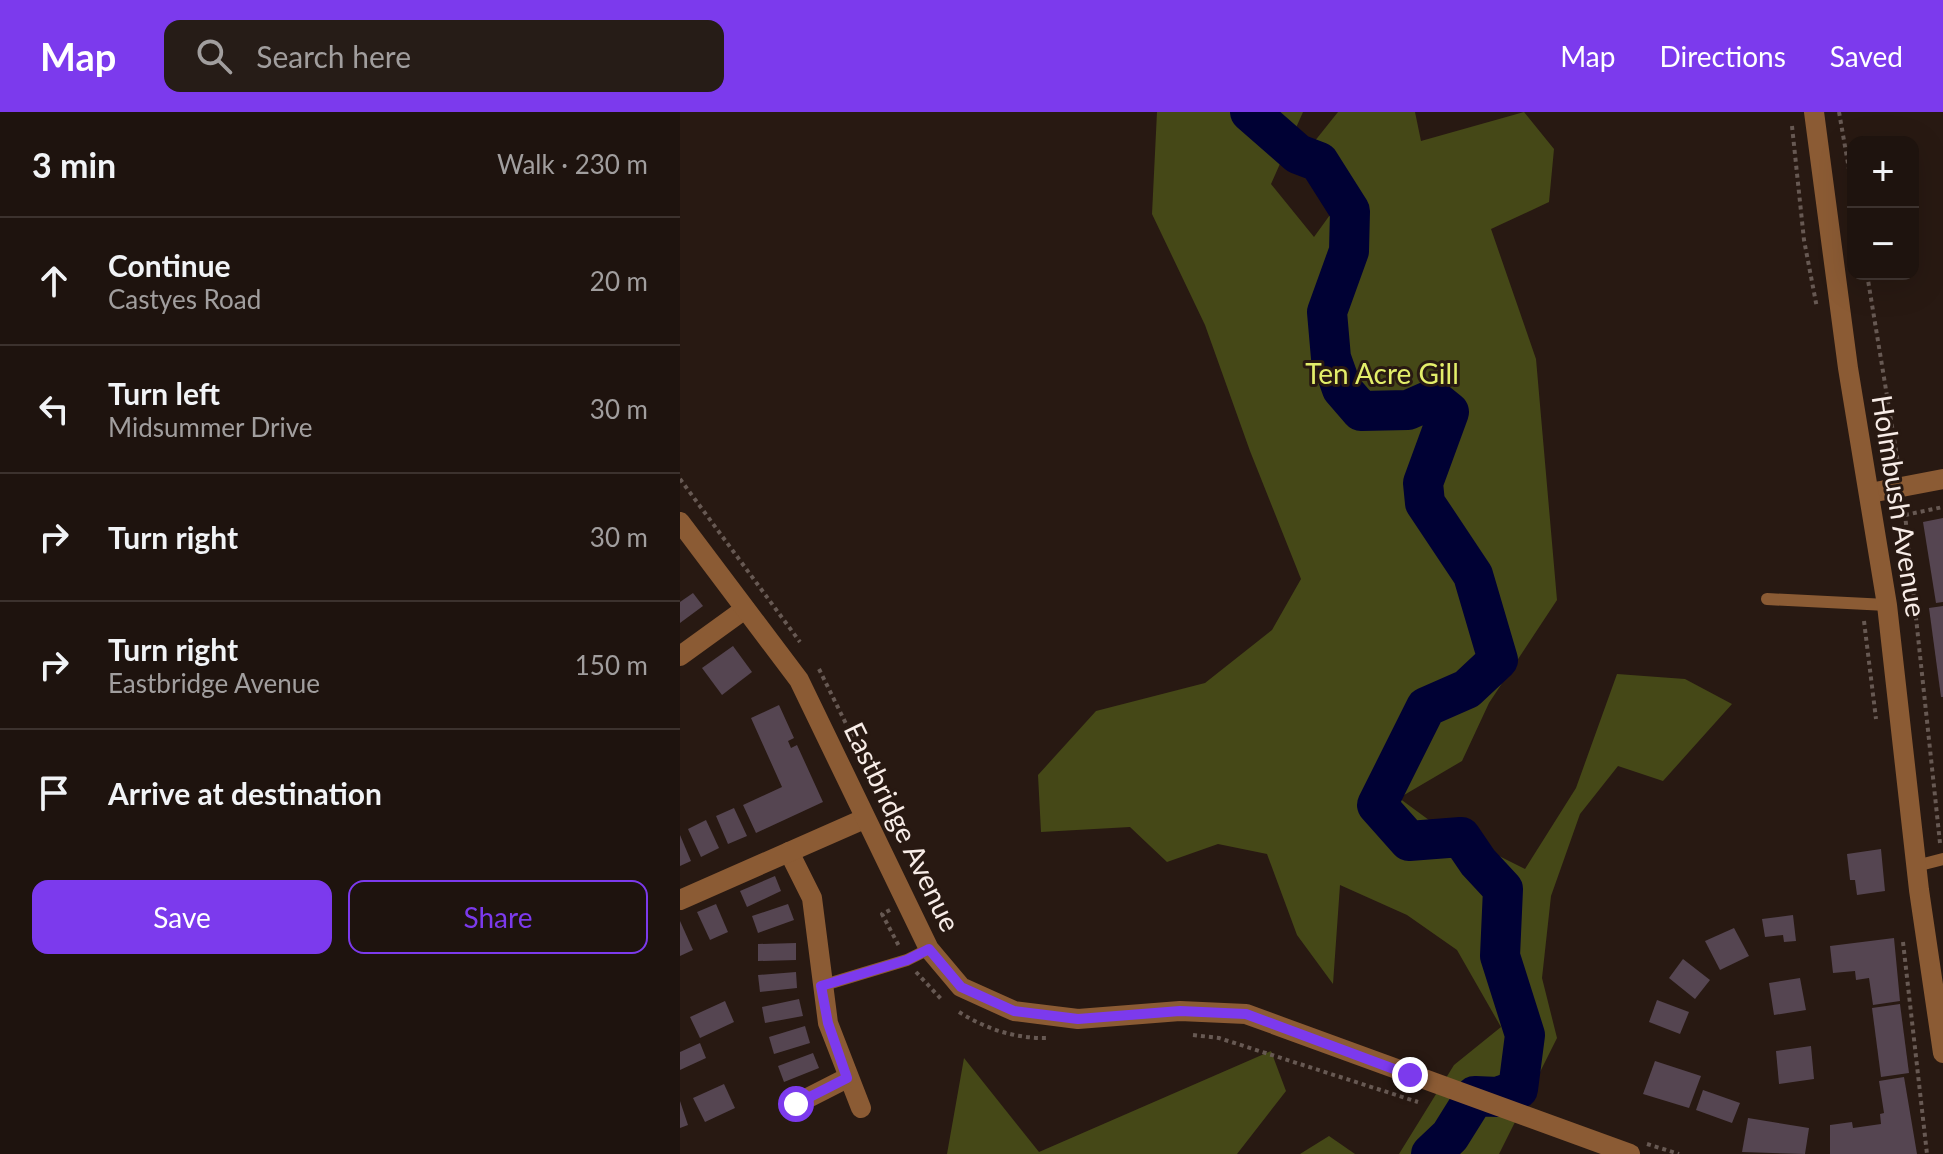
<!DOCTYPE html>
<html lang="en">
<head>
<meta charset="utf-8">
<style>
	body { margin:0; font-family:Lato,sans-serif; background:#261c17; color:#f1f3f6 }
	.controls { position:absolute; right:24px; top:24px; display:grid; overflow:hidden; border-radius:16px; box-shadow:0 8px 32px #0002 }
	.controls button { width:72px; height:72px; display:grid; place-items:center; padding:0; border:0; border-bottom:2px solid #3c322e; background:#1e130e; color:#f1f3f6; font:40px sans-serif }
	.stop { position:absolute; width:24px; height:24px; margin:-18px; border:6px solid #7c3aed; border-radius:50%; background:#fff }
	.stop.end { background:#7c3aed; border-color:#fff; box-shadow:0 2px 8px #0008 }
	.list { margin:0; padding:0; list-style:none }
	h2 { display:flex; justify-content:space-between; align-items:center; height:104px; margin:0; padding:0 32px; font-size:34px }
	h2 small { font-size:26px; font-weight:400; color:#a19e9e }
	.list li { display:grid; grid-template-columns:52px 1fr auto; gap:24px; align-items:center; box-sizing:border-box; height:128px; padding:0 32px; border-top:2px solid #3c322e }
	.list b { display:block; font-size:30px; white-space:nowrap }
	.list p { margin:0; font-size:26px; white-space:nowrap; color:#a19e9e }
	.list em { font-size:26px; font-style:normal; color:#a19e9e }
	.actions { display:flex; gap:16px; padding:24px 32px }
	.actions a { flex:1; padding:18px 0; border:2px solid #7c3aed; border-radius:16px; text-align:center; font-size:28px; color:#7c3aed }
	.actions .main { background:#7c3aed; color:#fff }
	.icon { flex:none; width:44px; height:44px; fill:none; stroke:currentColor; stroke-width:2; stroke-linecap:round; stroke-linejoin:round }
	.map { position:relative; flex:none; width:1263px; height:1042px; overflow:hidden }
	header { display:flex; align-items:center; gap:48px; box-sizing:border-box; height:112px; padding:0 40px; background:#7c3aed; color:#fff }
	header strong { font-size:38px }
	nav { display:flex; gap:44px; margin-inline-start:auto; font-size:28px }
	.search { width:560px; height:72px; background:#261c17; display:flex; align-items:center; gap:20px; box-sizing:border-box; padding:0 28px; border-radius:16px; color:#a19e9e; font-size:30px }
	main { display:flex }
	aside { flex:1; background:#1e130e }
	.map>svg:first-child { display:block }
	.green { fill:#454817 }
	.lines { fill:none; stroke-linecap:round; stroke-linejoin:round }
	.river { stroke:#000134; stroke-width:40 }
	.building { fill:#554551 }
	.path { stroke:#675953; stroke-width:4; stroke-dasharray:4 4; stroke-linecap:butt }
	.service { stroke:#8b5b34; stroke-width:12 }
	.minor { stroke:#8b5b34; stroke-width:20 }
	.tertiary { stroke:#8b5b34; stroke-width:20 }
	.route { stroke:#7c3aed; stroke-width:10 }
	.labels { text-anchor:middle; stroke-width:6; stroke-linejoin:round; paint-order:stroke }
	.park-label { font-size:28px; fill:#e3ee6a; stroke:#281912 }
	.street-label { font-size:28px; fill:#f7ece7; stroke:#281912 }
</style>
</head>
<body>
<header>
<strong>Map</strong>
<div class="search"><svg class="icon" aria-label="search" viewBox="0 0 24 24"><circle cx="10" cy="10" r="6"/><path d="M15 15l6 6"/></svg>Search here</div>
<nav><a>Map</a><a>Directions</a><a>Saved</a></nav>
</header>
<main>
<aside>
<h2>3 min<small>Walk · 230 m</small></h2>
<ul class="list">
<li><svg class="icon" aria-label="ahead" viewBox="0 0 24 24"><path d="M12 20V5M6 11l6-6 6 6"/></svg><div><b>Continue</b><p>Castyes Road</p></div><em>20 m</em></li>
<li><svg class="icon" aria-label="left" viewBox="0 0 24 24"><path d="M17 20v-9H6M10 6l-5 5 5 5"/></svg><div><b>Turn left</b><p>Midsummer Drive</p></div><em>30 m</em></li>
<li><svg class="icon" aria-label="right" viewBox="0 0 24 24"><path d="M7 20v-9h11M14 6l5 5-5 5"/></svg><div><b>Turn right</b></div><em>30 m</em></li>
<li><svg class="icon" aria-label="right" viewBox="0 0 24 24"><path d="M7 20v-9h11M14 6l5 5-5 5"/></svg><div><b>Turn right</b><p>Eastbridge Avenue</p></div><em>150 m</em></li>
<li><svg class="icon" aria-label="arrive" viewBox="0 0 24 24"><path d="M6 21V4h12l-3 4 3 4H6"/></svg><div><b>Arrive at destination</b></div></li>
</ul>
<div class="actions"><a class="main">Save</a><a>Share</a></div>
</aside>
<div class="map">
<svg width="1263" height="1042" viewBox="0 0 1263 1042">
	<rect width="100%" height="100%" fill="#281912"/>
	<g class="green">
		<path d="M477,0H623L591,72L634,125L660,89L630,35L658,0H735L741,29L844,0L874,37L869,90L811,117L856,247L877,488L809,591L782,649L719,686L753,711L845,757L896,676L937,562L1005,567L1052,592L983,669L938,654L900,702L871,784L862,866L877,926L819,1042H719L774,953L821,915L777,838L727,803L660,773L653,872L617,823L587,742L538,732L487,750L450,715L361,720L358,663L416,599L525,571L592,518L621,467L570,339L525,213L472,102Z"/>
		<path d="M591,939L606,979L557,1042H267L284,946L359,1040Z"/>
		<path d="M649,1024L675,1042H620Z"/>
	</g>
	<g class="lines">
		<path class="river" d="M570,0L618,42L639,50L670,99L669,139L647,200L651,246L662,277L681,299L728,298L753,287L769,300L743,371L745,391L793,463L818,548L787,577L746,595L697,693L729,729L781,725L798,750L823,777L820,844L845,923L838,977L818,985L795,984L770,1024L751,1042"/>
	</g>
	<g class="building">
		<path d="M1263,406V490L1256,491L1243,410Z"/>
		<path d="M13,481L23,494L0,511V490Z"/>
		<path d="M1263,494V585H1261L1249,496Z"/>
		<path d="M53,534L72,560L42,583L22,556Z"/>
		<path d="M99,593L114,626L108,629L111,636L117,633L143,690L76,721L63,693L102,675L71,606Z"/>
		<path d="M54,696L67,724L48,732L36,704Z"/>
		<path d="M26,708L39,736L21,745L8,717Z"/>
		<path d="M0,723L11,749L0,754Z"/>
		<path d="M1201,737L1205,779L1177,783L1175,768H1170L1167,742Z"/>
		<path d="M95,764L101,779L67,795L60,779Z"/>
		<path d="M36,792L48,820L30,828L17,800Z"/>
		<path d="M108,792L114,808L78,821L72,804Z"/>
		<path d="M1113,803L1116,829L1104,830L1103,823L1085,825L1082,807Z"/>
		<path d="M0,809L13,838L0,844Z"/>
		<path d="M1054,816L1069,844L1040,858L1025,829Z"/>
		<path d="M1214,826L1220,889L1193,893L1189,866L1176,868L1175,859L1153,861L1150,834Z"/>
		<path d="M116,831V848L78,849V832Z"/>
		<path d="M1003,847L1030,868L1015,887L989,866Z"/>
		<path d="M116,860L117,876L80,880L78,863Z"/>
		<path d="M1120,866L1126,898L1094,903L1089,871Z"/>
		<path d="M119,887L123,904L85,911L82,895Z"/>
		<path d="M977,888L1009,900L1000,922L969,910Z"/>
		<path d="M45,889L54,910L20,926L10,905Z"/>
		<path d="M1220,892L1229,961L1201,965L1192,896Z"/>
		<path d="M125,914L130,931L94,942L89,925Z"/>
		<path d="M20,931L26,946L0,958V940Z"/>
		<path d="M1131,934L1134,967L1099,972L1096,939Z"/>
		<path d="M133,941L139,956L104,970L98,954Z"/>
		<path d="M975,949L1021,964L1009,996L963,982Z"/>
		<path d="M1224,965L1237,1042H1150V1013L1172,1010L1173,1016L1201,1012L1200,1002L1204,1001L1199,969Z"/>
		<path d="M44,972L55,996L25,1010L13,986Z"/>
		<path d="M1023,978L1060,991L1052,1011L1016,998Z"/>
		<path d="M0,989L8,1013L0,1016Z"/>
		<path d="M1068,1006L1129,1016L1125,1042L1062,1040Z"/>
	</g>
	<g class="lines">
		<g class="path">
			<path d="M1159,0L1173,80"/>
			<path d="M1112,14L1124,128L1137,196"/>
			<path d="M1187,162L1219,357"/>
			<path d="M0,367L120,530"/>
			<path d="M1224,393L1260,731"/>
			<path d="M1225,403L1263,395"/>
			<path d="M1184,509L1196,607"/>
			<path d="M139,557L174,628"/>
			<path d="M210,798L202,802L220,836"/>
			<path d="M1223,830L1247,1042"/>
			<path d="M236,860L262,888"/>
			<path d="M279,900C306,917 336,927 369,926"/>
			<path d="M513,923L539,926L738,990"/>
			<path d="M967,1032L999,1042"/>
		</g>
		<g class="service">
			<path d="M1087,487L1207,493"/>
			<path d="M1236,754L1263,747"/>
			<path d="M141,874L227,848L249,837"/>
		</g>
		<g class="minor">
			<path d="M1190,381L1263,367"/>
			<path d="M0,544L65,497"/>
			<path d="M109,740L132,786L148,911L181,996"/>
			<path d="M0,788L184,707"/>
			<path d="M116,992L167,966"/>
		</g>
		<g class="tertiary">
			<path d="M1134,0L1168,256L1207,493L1239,778L1263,941"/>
			<path d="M0,410L119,568L249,837L281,875L334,899L398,907L500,899L566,902L950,1042"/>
		</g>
	</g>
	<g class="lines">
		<path class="route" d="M116,992L167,966L148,911L141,874L227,848L249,837L281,875L334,899L398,907L500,899L566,902L730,963"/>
	</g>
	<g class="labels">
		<g class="park-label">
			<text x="702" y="272">Ten Acre Gill</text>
		</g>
		<g class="street-label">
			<text transform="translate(1219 394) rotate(81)" y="10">Holmbush Avenue</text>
			<text transform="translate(222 715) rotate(64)" y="10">Eastbridge Avenue</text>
		</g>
	</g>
</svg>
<div class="controls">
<button>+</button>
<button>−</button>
</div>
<div class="stop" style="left:116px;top:992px"></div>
<div class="stop end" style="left:730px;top:963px"></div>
</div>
</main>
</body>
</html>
